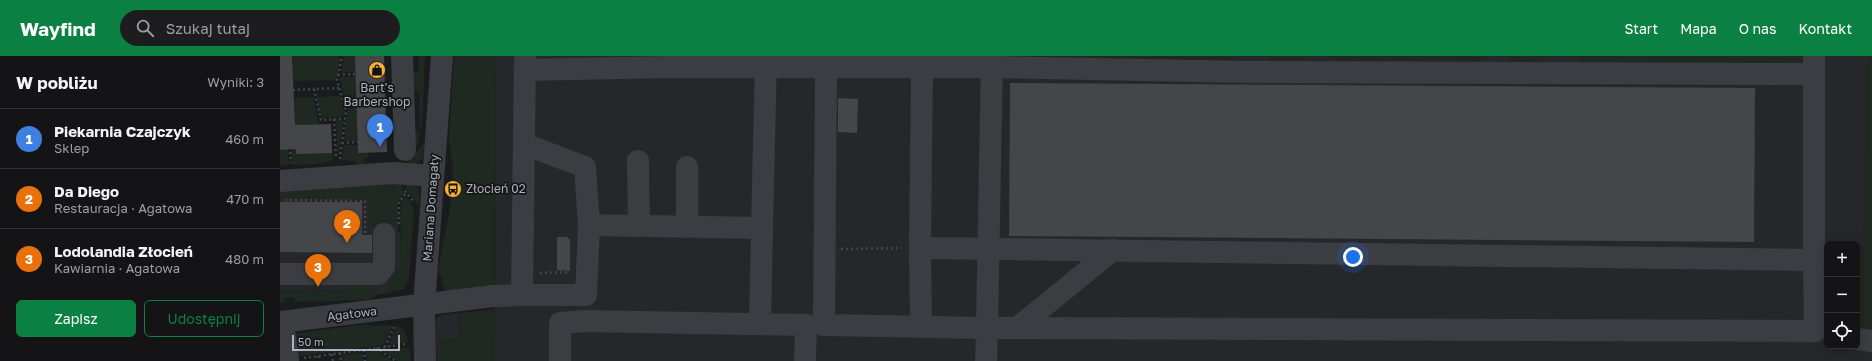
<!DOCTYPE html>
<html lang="pl">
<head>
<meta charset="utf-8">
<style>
	body { margin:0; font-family:"Golos Text",sans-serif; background:#1d1d1f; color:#f1f3f6 }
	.controls { position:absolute; right:12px; bottom:12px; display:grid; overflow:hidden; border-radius:6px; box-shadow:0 2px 10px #0003 }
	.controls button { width:36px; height:36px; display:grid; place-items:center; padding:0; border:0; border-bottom:1px solid #333335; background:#141416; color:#f1f3f6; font:20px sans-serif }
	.scale { position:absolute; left:12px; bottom:10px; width:108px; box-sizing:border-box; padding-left:4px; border:2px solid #adb2bd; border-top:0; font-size:11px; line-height:14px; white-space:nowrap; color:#adb2bd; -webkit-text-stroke:3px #151618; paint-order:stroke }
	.you { position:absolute; left:1073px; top:201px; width:14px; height:14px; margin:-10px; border:3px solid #fff; border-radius:50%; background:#1a73e8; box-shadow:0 0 0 6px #1a73e833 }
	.badge { display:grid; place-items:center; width:26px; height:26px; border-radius:50%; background:#0b8043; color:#fff; font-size:13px; font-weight:700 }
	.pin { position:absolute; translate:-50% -33px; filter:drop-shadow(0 1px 2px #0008) }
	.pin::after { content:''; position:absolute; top:21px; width:14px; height:12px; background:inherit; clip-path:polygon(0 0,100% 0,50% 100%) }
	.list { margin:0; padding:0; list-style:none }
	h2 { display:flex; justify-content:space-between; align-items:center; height:52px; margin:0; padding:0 16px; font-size:17px }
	h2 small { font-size:13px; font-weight:400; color:#9d9ea1 }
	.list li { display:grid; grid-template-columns:26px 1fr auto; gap:12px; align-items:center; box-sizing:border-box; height:60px; padding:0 16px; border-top:1px solid #333335 }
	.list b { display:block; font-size:15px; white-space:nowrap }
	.list p { margin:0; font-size:13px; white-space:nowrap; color:#9d9ea1 }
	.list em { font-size:13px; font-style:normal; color:#9d9ea1 }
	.actions { display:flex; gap:8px; padding:12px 16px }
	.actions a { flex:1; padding:9px 0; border:1px solid #0b8043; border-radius:6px; text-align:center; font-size:14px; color:#0b8043 }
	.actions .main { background:#0b8043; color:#fff }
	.icon { flex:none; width:22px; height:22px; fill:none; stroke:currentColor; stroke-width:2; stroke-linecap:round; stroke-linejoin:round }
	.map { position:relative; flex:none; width:1592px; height:305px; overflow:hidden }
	header { display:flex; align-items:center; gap:24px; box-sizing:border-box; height:56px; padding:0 20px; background:#0b8043; color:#fff }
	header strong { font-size:19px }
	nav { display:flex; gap:22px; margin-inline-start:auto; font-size:14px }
	.search { width:280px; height:36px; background:#1d1d1f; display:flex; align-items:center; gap:10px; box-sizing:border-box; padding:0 14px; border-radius:22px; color:#9d9ea1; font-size:15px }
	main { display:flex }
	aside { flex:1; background:#141416 }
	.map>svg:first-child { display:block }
	.built { fill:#26272a; fill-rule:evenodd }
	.green { fill:#202921 }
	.building { fill:#44464a }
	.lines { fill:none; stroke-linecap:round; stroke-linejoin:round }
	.path { stroke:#414449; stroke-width:2.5; stroke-dasharray:2 3; stroke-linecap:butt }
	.minor { stroke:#3b3d42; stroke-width:22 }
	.labels { text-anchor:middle; stroke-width:3.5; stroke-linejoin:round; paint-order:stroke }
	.poi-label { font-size:12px; fill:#adb2bd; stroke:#151618 }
	.street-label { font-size:12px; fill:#adb2bd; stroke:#151618 }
</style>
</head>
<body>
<header>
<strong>Wayfind</strong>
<div class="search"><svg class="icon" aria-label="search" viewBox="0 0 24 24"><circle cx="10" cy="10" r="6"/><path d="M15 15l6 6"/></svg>Szukaj tutaj</div>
<nav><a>Start</a><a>Mapa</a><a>O nas</a><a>Kontakt</a></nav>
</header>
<main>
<aside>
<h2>W pobliżu<small>Wyniki: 3</small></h2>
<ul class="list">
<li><span class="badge" style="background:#3f7fe0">1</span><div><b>Piekarnia Czajczyk</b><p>Sklep</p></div><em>460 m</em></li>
<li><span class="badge" style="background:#e8710a">2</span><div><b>Da Diego</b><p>Restauracja · Agatowa</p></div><em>470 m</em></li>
<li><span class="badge" style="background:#e8710a">3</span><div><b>Lodolandia Złocień</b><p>Kawiarnia · Agatowa</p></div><em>480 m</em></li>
</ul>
<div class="actions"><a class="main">Zapisz</a><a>Udostępnij</a></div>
</aside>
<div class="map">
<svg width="1592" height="305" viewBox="0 0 1592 305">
	<rect width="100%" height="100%" fill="#1a1b1d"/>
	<g class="built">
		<path d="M216,0H1592V305H214ZM1547,188H1577V290H1547Z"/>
		<path d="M0,138L112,140L118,157V176H120V211L107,237L97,239L69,235L0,234Z"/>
		<path d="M179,257L180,283L156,285V263L161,259Z"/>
	</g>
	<g class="green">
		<path d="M12,0H60L56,24L13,25Z"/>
		<path d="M64,0H75L76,16L61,17Z"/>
		<path d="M138,0H145C144,16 144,81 136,91L130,75H140L139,35H129L128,16H139Z"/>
		<path d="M174,0H216L214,231L168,238C161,229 164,222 158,216L170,152L173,112L169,83Z"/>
		<path d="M728,0H955L947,4L734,2Z"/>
		<path d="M986,0H1025L1022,4H991Z"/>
		<path d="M1046,0H1208L1199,6L1055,5Z"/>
		<path d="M1228,0H1263L1262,7H1236Z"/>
		<path d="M1300,0H1526L1524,3L1511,9L1300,7Z"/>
		<path d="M1587,0H1592V281L1577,280V192L1583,191Z"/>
		<path d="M60,21H76L77,45L65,46Z"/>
		<path d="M60,40L64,55L63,61L42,62L37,41Z"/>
		<path d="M33,41L39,69H15L14,42Z"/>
		<path d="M68,52H77L78,85H64Z"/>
		<path d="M56,65H63L58,104Z"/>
		<path d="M51,68L53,104L41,108L13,109L11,91H16V98Z"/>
		<path d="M144,87L143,101L140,106L134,108H126Z"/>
		<path d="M64,89H78L88,97V102H84L85,108L83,111L73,105L62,104Z"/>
		<path d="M8,93L9,109L0,110V94Z"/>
		<path d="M120,123L124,138L118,145V172L88,171V143L0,142V132Z"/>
		<path d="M125,127L136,129C141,136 139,143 139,151C135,142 126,137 125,127Z"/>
		<path d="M126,140L134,152L129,224L122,234L107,237L109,213L111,211H120L121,146Z"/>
		<path d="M1544,191H1547V258L1544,255Z"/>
		<path d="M84,225L97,235V239L88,244L15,246L14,241L4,242V247H0V234L68,235L69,226Z"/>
		<path d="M214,253V305H157L156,285L180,283V257Z"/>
		<path d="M87,268L92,270L113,269L103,289L12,301L10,278Z"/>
		<path d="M117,269L124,275L129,286L109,289Z"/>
		<path d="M129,291L131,305H118L102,294Z"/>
		<path d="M96,295L112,305H87L86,296Z"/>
		<path d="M82,297L83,305H63L62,299Z"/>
	</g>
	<g class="building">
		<path d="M0,0H12L15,69L51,68L52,97L16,98V93L0,94Z"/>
		<path d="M75,0H104L107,96L78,97Z"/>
		<path d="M730,27L1475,32L1474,186L729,180Z"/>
		<path d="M558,42L578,43L577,77L558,76Z"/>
		<path d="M0,146H82V179H92V197L0,196Z"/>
		<path d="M277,181H288V183H290V215L277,214Z"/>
	</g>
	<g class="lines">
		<g class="path">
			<path d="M58,19L76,18"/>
			<path d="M59,32L34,33L41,64L65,63"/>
			<path d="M13,34L34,33"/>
			<path d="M64,49H77"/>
			<path d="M54,63L56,103"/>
			<path d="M62,87L78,86"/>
			<path d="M10,91L11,107"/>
			<path d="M60,103L66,55L57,24L62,0"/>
			<path d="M125,135L133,145"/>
			<path d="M5,144L85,145V177"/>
			<path d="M119,168V146L126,137"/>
			<path d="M561,193L622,192"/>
			<path d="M260,217L289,216"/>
			<path d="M105,291L115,269"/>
			<path d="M96,292L116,305"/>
			<path d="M84,294L85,305"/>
			<path d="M60,297L61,305"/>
			<path d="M52,298L53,305"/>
			<path d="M38,300L39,305"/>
			<path d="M24,302L127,288"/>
		</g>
		<g class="minor">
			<path d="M122,0L125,94"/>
			<path d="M712,0L707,272L1535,275L1534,204"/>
			<path d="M546,11L544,269L707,272L706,305"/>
			<path d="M642,11L640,192L1534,204V18"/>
			<path d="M245,14L389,11H712L968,16L1534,18V0"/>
			<path d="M244,88L305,111L309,169L482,172L486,0"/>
			<path d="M358,105L359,170"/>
			<path d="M407,111V170"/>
			<path d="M0,125L113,117L153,120"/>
			<path d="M640,192L641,271"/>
			<path d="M0,218H98L104,211V178"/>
			<path d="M242,239H306L309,169"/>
			<path d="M0,266L213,240L242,239L245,0"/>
			<path d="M3,266L8,305"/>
			<path d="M480,268L482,172"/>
			<path d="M737,272L833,194"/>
			<path d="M1577,283L1592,285"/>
			<path d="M145,305L144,249L162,0"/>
			<path d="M280,305V267L305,265L526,269L525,305"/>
		</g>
	</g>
	<defs>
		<g id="shop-disc" transform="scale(0.9)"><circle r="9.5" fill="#f8b037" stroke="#151618"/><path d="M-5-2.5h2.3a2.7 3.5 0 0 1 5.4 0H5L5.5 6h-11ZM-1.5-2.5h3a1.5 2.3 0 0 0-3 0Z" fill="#111"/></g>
		<g id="bus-disc" transform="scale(0.9)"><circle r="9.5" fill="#f8b037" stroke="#151618"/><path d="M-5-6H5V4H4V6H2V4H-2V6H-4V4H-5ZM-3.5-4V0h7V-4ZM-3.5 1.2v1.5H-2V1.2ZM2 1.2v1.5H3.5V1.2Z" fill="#111"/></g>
	</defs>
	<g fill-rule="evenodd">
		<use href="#shop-disc" x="97" y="14"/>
		<use href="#bus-disc" x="173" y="133"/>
	</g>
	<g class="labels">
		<g class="poi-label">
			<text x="97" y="36">Bart's<tspan x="97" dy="14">Barbershop</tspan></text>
			<text x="186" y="137" text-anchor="start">Złocień 02</text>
		</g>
		<g class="street-label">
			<text transform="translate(151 152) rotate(-86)" y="4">Mariana Domagały</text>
			<text transform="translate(72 258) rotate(-7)" y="4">Agatowa</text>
		</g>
	</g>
</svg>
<div class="controls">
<button>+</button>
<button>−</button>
<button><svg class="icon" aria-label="locate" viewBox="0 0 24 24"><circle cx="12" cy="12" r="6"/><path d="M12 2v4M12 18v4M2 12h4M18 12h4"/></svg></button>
</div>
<div class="scale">50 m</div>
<div class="you"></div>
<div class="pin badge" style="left:100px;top:91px;background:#3f7fe0">1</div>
<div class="pin badge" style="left:67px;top:187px;background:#e8710a">2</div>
<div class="pin badge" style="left:38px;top:231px;background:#e8710a">3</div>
</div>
</main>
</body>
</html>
